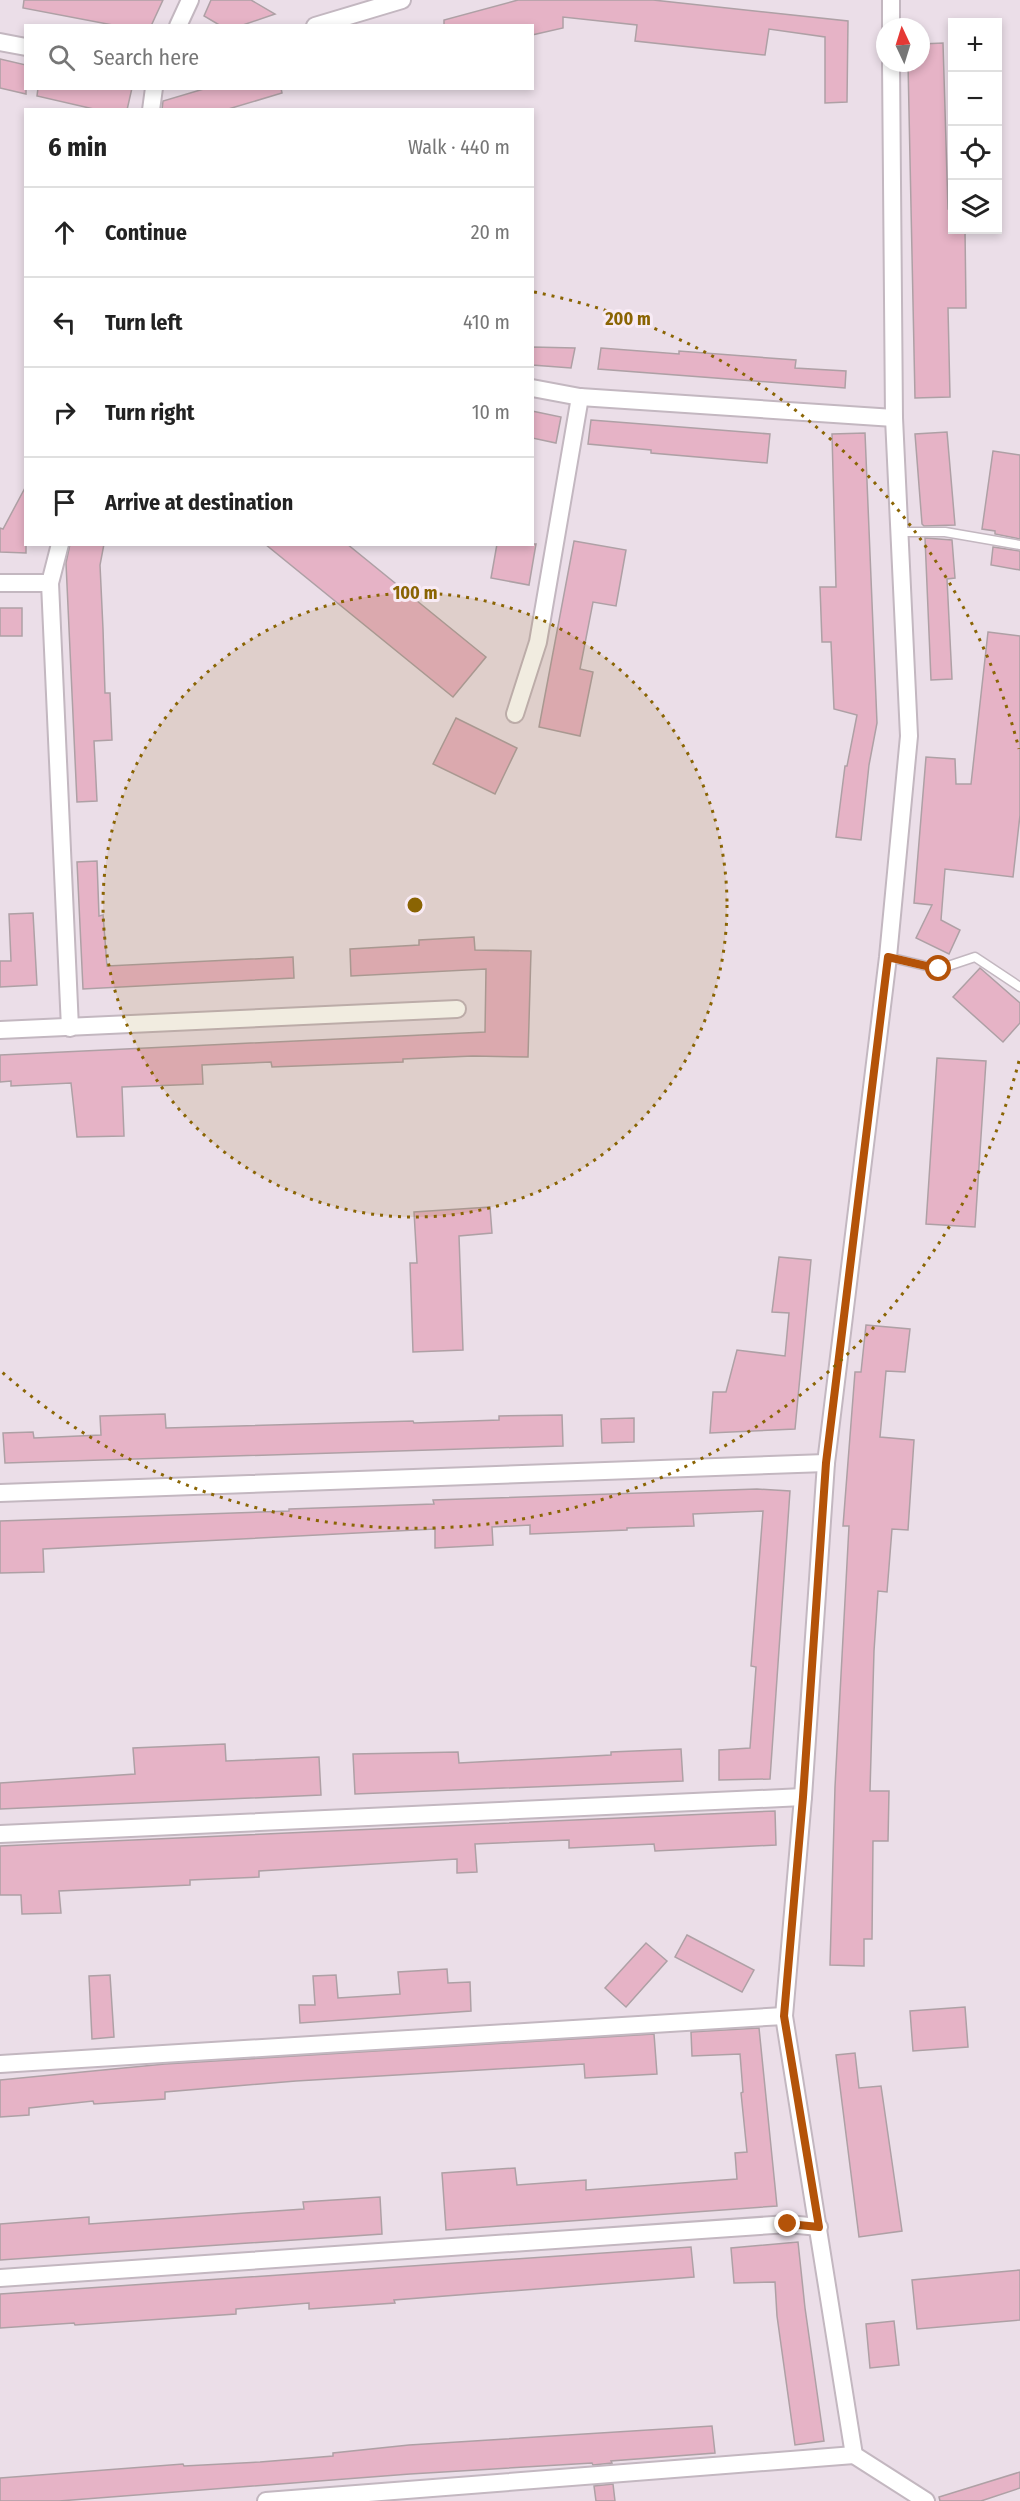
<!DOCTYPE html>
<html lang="en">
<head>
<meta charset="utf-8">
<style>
	body { margin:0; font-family:"Fira Sans Condensed",sans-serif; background:#f6f6f6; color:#222 }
	.controls { position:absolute; right:18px; top:18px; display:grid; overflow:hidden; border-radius:0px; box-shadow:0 3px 9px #0003 }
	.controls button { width:54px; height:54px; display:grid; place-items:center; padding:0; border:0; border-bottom:2px solid #e0e0e0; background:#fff; color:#222; font:30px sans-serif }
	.compass { position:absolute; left:876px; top:18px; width:54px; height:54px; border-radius:50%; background:#fff; box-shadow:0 3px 9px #0003; rotate:356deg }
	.stop { position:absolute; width:18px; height:18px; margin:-14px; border:4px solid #b45309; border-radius:50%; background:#fff }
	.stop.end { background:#b45309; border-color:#fff; box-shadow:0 2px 6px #0008 }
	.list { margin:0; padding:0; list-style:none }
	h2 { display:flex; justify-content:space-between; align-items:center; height:78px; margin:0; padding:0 24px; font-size:26px }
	h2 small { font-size:20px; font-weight:400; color:#767676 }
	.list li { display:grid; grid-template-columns:39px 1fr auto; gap:18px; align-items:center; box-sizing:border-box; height:90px; padding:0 24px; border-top:2px solid #e0e0e0 }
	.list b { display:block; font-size:22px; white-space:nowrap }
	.list em { font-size:20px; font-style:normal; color:#767676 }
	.icon { flex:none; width:33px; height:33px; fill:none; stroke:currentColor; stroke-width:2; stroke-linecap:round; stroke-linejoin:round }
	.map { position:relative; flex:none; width:1020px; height:2501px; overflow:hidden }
	.search { position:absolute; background:#fff; box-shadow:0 3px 9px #0003; left:24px; top:24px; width:510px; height:66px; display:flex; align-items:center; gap:15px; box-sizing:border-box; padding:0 21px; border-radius:0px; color:#767676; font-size:22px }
	.panel { position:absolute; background:#fff; box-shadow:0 3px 9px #0003; left:24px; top:108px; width:510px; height:438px; border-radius:0px }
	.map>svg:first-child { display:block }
	.building { fill:#e6b3c6; stroke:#aea0a5; stroke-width:1.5 }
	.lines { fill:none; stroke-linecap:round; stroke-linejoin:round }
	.service-casing { stroke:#c3b7c0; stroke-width:11 }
	.minor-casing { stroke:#c3b7c0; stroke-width:20 }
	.service { stroke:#fff; stroke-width:8 }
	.minor { stroke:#fff; stroke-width:16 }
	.route { stroke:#b45309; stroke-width:8 }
	.ring { fill:none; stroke:#8a6403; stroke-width:3; stroke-dasharray:3 6 }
	.centre { fill:#8a6403; stroke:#f8ebf5; stroke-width:3 }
	.ring-label { font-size:18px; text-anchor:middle; font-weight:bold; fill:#8a6403; stroke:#f8ebf5; stroke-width:6; stroke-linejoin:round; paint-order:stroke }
</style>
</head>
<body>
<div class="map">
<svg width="1020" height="2501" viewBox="0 0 1020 2501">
	<rect width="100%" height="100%" fill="#ebdee8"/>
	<g class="building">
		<path d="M24,0H163L151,26H118L23,8Z"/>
		<path d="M211,0H251L275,14L240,26H221L204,16Z"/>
		<path d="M518,0H653L848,21L847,102L825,103V37L769,29L765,55L635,41L637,25L563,17V28L532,35V26H444V20Z"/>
		<path d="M943,43L948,209H952V230H965L966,308H948L950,397L915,398L908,63H921V44Z"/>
		<path d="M0,59L26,65V94L0,88Z"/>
		<path d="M38,88H132L127,110H98L37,96Z"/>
		<path d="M207,88H281L282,93L225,110H162L163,101Z"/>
		<path d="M532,347L575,348L571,368L532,365Z"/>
		<path d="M601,348L679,354V351L796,360L795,368L846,371L845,388L598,369Z"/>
		<path d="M532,411L561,417L556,443L532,438Z"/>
		<path d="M591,420L770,434L767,463L651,453V450L588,444Z"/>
		<path d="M947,432L955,525L924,526L922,524L915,434Z"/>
		<path d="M865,433L877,723L869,765L861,840L836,837L845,766H847L857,715L834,709L831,642H822L820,587H836L832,434Z"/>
		<path d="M993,451L1020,455V539L995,534V531L982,529Z"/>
		<path d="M26,486V553L0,552V528L3,529Z"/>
		<path d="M925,538L952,540L955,578L947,579L952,679L931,680Z"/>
		<path d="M574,541L626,550L616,606L593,602L580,669L593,672L580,736L539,727Z"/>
		<path d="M70,544H104L100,565L103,629L105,693H110L112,740L94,741L97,801L77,802L66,563Z"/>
		<path d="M265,544H347L486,657L453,697Z"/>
		<path d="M497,544H536L529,585L491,578Z"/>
		<path d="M993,547L1020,551V570L991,565Z"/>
		<rect x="0" y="608" width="22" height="28"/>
		<path d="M988,632L1020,636V815L1013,877L945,869L941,920L960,930L949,954L916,938L932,905L914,903L926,757L955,759L956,784H971Z"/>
		<path d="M456,718L517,748L495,794L433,764Z"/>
		<path d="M97,861L99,916L103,915L107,966L293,957L294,978L83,989L77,862Z"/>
		<path d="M33,913L37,985L0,987V961H11L9,914Z"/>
		<path d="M474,937L475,950L531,951L528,1057L473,1056L403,1059V1062L272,1067L271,1062L202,1065L203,1084L122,1087L124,1136L77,1137L71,1083L11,1086V1081L0,1082V1055L485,1032L486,969L351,976L350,949L419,945V940Z"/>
		<path d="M980,968L1020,1003V1023L1003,1042L953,997Z"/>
		<path d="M937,1058L986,1061L975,1227L926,1224Z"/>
		<path d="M490,1207L492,1233L459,1236L463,1350L413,1352L410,1263H417L414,1212Z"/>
		<path d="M779,1257L811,1260L795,1429L710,1433L713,1392H726L737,1350L785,1356L789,1313L772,1312Z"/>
		<path d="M866,1325L910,1329L905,1372L886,1371L880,1437L914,1440L908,1530L892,1529L887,1592L878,1591L874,1651L870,1791H889L888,1841H873L872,1939H864V1966L830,1965L835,1787L849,1526H843L855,1372H861Z"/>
		<path d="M165,1414L166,1428L413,1421L414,1423L499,1420V1416L562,1415L563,1446L5,1463L3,1433L33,1432L34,1438L101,1435L100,1416Z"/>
		<path d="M634,1418V1442L602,1443L601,1419Z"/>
		<path d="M757,1489L790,1491L770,1779L719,1780V1750L750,1748L756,1667L751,1666L763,1511L693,1514L694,1526L627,1528V1530L530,1534V1525L492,1527L493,1545L435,1548V1529L43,1549L44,1572L0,1573V1521L289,1511V1509L434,1504L433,1500Z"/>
		<path d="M225,1744L226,1761L319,1757L321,1795L0,1809V1783L135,1774L133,1748Z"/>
		<path d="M681,1749L683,1781L355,1794L353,1754L458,1752L459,1763L611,1755V1752Z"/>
		<path d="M775,1811L776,1845L655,1851L654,1844L569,1848V1840L475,1844L477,1872L457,1873V1859L259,1871V1877L190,1880V1885L59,1891L61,1913L22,1914L21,1895H0V1846Z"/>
		<path d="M687,1935L754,1970L742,1992L675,1957Z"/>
		<path d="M646,1943L667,1961L626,2007L605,1988Z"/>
		<path d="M447,1969L448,1983L470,1982L471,2011L300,2023L299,2005H315L313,1976L336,1975L338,1998L400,1994L398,1972Z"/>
		<path d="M110,1975L114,2037L92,2039L89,1976Z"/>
		<path d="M965,2007L968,2047L913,2051L910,2011Z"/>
		<path d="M759,2028L777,2206L446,2230L442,2173L515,2168L517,2185L586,2180V2190L737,2179L735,2153L747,2152L741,2093L743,2092L740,2054L692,2056L691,2032Z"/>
		<path d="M654,2034L657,2074L585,2078L584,2064L296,2081L165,2092V2099L94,2104L93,2101L29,2108V2115L0,2117V2080L165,2064Z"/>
		<path d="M855,2053L859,2088L881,2086L902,2231L859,2237L836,2055Z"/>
		<path d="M380,2197L382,2234L0,2260V2224L89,2217V2224L304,2209L303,2202Z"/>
		<path d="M798,2242L805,2308L824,2441L795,2445L777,2316L775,2282L734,2283L731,2248Z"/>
		<path d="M691,2247L694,2277L394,2300L395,2303L309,2309V2303L236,2309V2314L75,2325L74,2323L0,2328V2294Z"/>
		<path d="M1020,2270V2320L917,2329L912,2280Z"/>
		<path d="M894,2321L899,2365L870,2368L866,2324Z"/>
		<path d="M712,2426L715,2453L611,2461L612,2463L593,2465L592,2463L410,2474L59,2501H0V2478L183,2464L184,2466L260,2462L333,2456V2453L409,2445Z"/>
		<path d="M1020,2472V2488L981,2501H940L939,2497Z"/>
		<path d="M613,2484L615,2501H596L594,2486Z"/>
	</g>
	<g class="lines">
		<g class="service-casing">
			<g id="service">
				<path d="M899,532H945L1020,545"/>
				<path d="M888,957L939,969L975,957L1020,987"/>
			</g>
		</g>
		<g class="minor-casing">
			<g id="minor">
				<path d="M891,0V27"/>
				<path d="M178,26L190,0"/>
				<path d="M315,26L402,0"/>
				<path d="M0,42L26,47"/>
				<path d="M891,63L894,418L909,736L888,957L826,1463L803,1797L784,2016L854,2455L926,2501"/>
				<path d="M151,110L154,88"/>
				<path d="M532,388L580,397L894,418"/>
				<path d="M60,544L50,583L70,1028"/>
				<path d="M0,583H50"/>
				<path d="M515,714L538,642L580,397"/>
				<path d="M0,1030L457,1009"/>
				<path d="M0,1493L826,1463"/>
				<path d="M0,1834L803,1797"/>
				<path d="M0,2064L784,2016"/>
				<path d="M0,2278L788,2224L819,2227"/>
				<path d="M266,2501L854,2455"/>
			</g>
		</g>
		<use href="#service" class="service"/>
		<use href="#minor" class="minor"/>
	</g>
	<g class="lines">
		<path class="route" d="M788,2224L819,2227L784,2016L803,1797L826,1463L888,957L939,969"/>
	</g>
	<circle cx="415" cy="905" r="312" fill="#8a6403" fill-opacity=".12"/>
	<g class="ring">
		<circle cx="415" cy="905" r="312"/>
		<path d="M1019 1061A624 624 0 0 1 2 1372M534 292A624 624 0 0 1 1019 749"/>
	</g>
	<circle cx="415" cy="905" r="9" class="centre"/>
	<g class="ring-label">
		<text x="628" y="325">200 m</text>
		<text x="415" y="599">100 m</text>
	</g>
</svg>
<div class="controls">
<button>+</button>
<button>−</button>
<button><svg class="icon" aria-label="locate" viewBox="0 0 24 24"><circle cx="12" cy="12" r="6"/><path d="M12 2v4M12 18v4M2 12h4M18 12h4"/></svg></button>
<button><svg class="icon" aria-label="layers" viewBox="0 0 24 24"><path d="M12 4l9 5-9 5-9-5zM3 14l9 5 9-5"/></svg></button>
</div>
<svg class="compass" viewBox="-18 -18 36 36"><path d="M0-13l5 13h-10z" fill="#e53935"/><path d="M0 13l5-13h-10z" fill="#767676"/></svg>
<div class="stop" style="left:939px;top:969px"></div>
<div class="stop end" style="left:788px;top:2224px"></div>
<div class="search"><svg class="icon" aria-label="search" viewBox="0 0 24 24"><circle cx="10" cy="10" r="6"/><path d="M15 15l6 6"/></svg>Search here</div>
<section class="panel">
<h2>6 min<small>Walk · 440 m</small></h2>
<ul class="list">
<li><svg class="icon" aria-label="ahead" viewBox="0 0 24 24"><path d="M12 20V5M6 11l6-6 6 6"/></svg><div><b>Continue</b></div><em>20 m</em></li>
<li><svg class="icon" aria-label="left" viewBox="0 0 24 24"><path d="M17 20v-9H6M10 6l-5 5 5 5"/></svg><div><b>Turn left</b></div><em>410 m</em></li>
<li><svg class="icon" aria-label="right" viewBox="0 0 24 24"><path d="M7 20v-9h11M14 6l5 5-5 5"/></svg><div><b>Turn right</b></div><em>10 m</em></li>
<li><svg class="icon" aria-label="arrive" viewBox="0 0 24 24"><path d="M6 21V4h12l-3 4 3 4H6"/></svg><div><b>Arrive at destination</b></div></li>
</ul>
</section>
</div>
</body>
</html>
